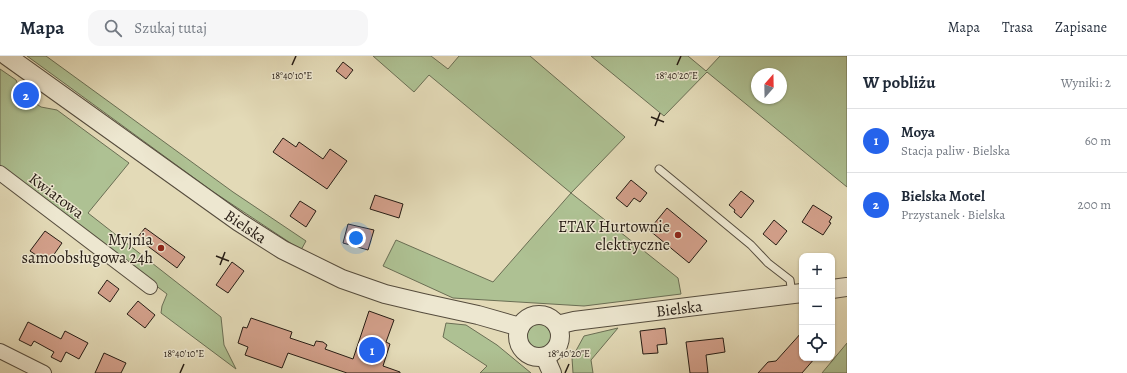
<!DOCTYPE html>
<html lang="pl">
<head>
<meta charset="utf-8">
<style>
	body { margin:0; font-family:Alegreya,serif; background:#f6f6f7; color:#1f2937 }
	.controls { position:absolute; right:12px; bottom:12px; display:grid; overflow:hidden; border-radius:8px; box-shadow:0 1px 3px #0004 }
	.controls button { width:36px; height:36px; display:grid; place-items:center; padding:0; border:0; border-bottom:1px solid #e0e1e3; background:#fff; color:#1f2937; font:20px sans-serif }
	.compass { position:absolute; left:751px; top:12px; width:36px; height:36px; border-radius:50%; background:#fff; box-shadow:0 1px 3px #0004; rotate:20deg }
	.you { position:absolute; left:356px; top:182px; width:14px; height:14px; margin:-10px; border:3px solid #fff; border-radius:50%; background:#1a73e8; box-shadow:0 0 0 6px #1a73e833 }
	.badge { display:grid; place-items:center; width:26px; height:26px; border-radius:50%; background:#2563eb; color:#fff; font-size:13px; font-weight:700 }
	.pin { position:absolute; translate:-50% -50%; border:2px solid #fff; box-shadow:0 1px 4px #0006 }
	.list { margin:0; padding:0; list-style:none }
	h2 { display:flex; justify-content:space-between; align-items:center; height:52px; margin:0; padding:0 16px; font-size:17px }
	h2 small { font-size:13px; font-weight:400; color:#747a83 }
	.list li { display:grid; grid-template-columns:26px 1fr auto; gap:12px; align-items:center; box-sizing:border-box; height:64px; padding:0 16px; border-top:1px solid #e0e1e3 }
	.list b { display:block; font-size:15px; white-space:nowrap }
	.list p { margin:0; font-size:13px; white-space:nowrap; color:#747a83 }
	.list em { font-size:13px; font-style:normal; color:#747a83 }
	.icon { flex:none; width:22px; height:22px; fill:none; stroke:currentColor; stroke-width:2; stroke-linecap:round; stroke-linejoin:round }
	.map { position:relative; flex:none; width:847px; height:317px; overflow:hidden }
	header { display:flex; align-items:center; gap:24px; box-sizing:border-box; height:56px; padding:0 20px; background:#fff; border-bottom:1px solid #e0e1e3 }
	header strong { font-size:19px }
	nav { display:flex; gap:22px; margin-inline-start:auto; font-size:14px }
	.search { width:280px; height:36px; background:#f6f6f7; display:flex; align-items:center; gap:10px; box-sizing:border-box; padding:0 14px; border-radius:12px; color:#747a83; font-size:15px }
	main { display:flex }
	aside { flex:1; background:#fff }
	.map>svg:first-child { display:block }
	.green { fill:#aec193; stroke:#6a6e54; fill-rule:evenodd }
	.building { fill:#d3a08b; stroke:#261c14 }
	.lines { fill:none; stroke-linecap:round; stroke-linejoin:round }
	.service-casing { stroke:#554c3d; stroke-width:9 }
	.minor-casing { stroke:#554c3d; stroke-width:16 }
	.tertiary-casing { stroke:#554c3d; stroke-width:20 }
	.service { stroke:#ede7d0; stroke-width:7 }
	.minor { stroke:#ede7d0; stroke-width:14 }
	.tertiary { stroke:#ede7d0; stroke-width:18 }
	.ticks { fill:none; stroke:#261c14; stroke-width:1.5 }
	.poi-dot { fill:#8f2418; stroke:#ede7d0; stroke-width:1.5 }
	.labels { text-anchor:middle; stroke-width:3; stroke-linejoin:round; paint-order:stroke }
	.street-label { font-size:16px; fill:#261c14; stroke:#ede7d0 }
	.poi-label { font-size:16px; fill:#261c14; stroke:#ede7d0; text-anchor:end }
	.ticks-label { font-size:10px; text-anchor:middle; fill:#261c14; stroke:#ede7d0; stroke-width:3; stroke-linejoin:round; paint-order:stroke }
</style>
</head>
<body>
<header>
<strong>Mapa</strong>
<div class="search"><svg class="icon" aria-label="search" viewBox="0 0 24 24"><circle cx="10" cy="10" r="6"/><path d="M15 15l6 6"/></svg>Szukaj tutaj</div>
<nav><a>Mapa</a><a>Trasa</a><a>Zapisane</a></nav>
</header>
<main>
<div class="map">
<svg width="847" height="317" viewBox="0 0 847 317">
	<rect width="100%" height="100%" fill="#e3dab7"/>
	<filter id="stains"><feTurbulence type="fractalNoise" baseFrequency=".005" numOctaves="4"/><feColorMatrix values="0 0 0 0 .2 0 0 0 0 .09 0 0 0 0 .02 0 0 0 .5 -.17"/></filter>
	<radialGradient id="worn" r=".72"><stop offset=".6" stop-color="#630" stop-opacity="0"/><stop offset="1" stop-color="#630" stop-opacity=".3"/></radialGradient>
	<g class="green">
		<path d="M27,0H46L233,136L306,185L301,194L212,135Z"/>
		<path d="M373,0H431L448,13L459,0H530L625,81L571,137L678,222L681,238L584,250L453,242L383,210L396,184L493,226L571,137L429,19L414,36Z"/>
		<path d="M591,0H688L706,15L720,0H847V131L707,16L664,60ZM757,18H781V42H757Z"/>
		<path d="M0,13L16,24L22,38L41,51L57,54L129,107L88,157L221,261L224,289L236,313L161,257L162,250L167,238L77,170L0,109Z"/>
		<path d="M446,267L466,269L497,289L531,317H480L487,310L443,281Z"/>
		<circle cx="539" cy="280" r="12"/>
		<path d="M618,272L591,304L593,317H573L572,302L584,280Z"/>
		<path d="M847,287V317H822Z"/>
	</g>
	<g class="building">
		<path d="M343,6L353,14L346,23L336,15Z"/>
		<path d="M283,82L296,91L299,86L323,103L330,93L347,105L327,133L273,96Z"/>
		<path d="M631,124L647,137L640,146L634,142L627,151L616,142Z"/>
		<path d="M741,135L754,145L741,162L734,156L735,154L729,149Z"/>
		<path d="M375,139L403,148L399,162L370,153Z"/>
		<path d="M300,145L316,155L306,171L290,160Z"/>
		<path d="M813,149L832,161L829,166L831,167L823,179L802,166Z"/>
		<path d="M667,152L707,185L689,207L649,174Z"/>
		<path d="M774,164L787,175L776,189L763,178Z"/>
		<path d="M348,168L374,174L368,194L343,187Z"/>
		<path d="M145,172L185,201L177,212L137,182Z"/>
		<path d="M45,175L62,187L48,207L30,195Z"/>
		<path d="M232,206L244,215L228,237L216,229Z"/>
		<path d="M107,224L119,233L110,246L98,237Z"/>
		<path d="M138,245L155,259L145,272L127,258Z"/>
		<path d="M369,255L394,264L386,286L390,288L383,310L400,316V317H347L288,297L282,312L245,299L248,291L238,287L243,271L247,272L251,262L292,276L290,282L314,290L316,285L323,286L327,289L325,293L353,303Z"/>
		<path d="M28,266L61,283L65,275L88,287L79,303L66,296L61,306L51,301L54,296L34,285L31,290L19,284Z"/>
		<path d="M665,272L667,288L657,289L658,297L643,298L640,275Z"/>
		<path d="M802,276V302H815L802,317H758L768,306L776,305Z"/>
		<path d="M723,282L725,296L706,299L708,317H690L686,286Z"/>
		<path d="M104,297L126,307L121,317H95Z"/>
	</g>
	<g class="lines">
		<g class="service-casing">
			<path id="service" d="M659,113L751,189L768,207L790,224L792,238"/>
		</g>
		<g class="minor-casing">
			<g id="minor">
				<path d="M0,117L150,231"/>
				<path d="M0,295L44,317"/>
			</g>
		</g>
		<g class="tertiary-casing">
			<g id="tertiary">
				<path d="M7,0L239,166L283,194L342,223L385,238L423,247L478,259L520,271"/>
				<path d="M832,233L847,231"/>
				<circle cx="539" cy="280" r="21"/>
				<path d="M557,269L574,265L802,237"/>
				<path d="M545,301L552,317"/>
			</g>
		</g>
		<use href="#service" class="service"/>
		<use href="#minor" class="minor"/>
		<use href="#tertiary" class="tertiary"/>
	</g>
	<path class="ticks" d="M292,9L296,0M677,9L681,0M651,61L664,66M655,70L660,57M216,200L229,205M220,209L225,196M180,317L184,308M565,317L569,308"/>
	<g class="poi-dot">
		<circle cx="678" cy="179" r="4"/>
		<circle cx="161" cy="192" r="4"/>
	</g>
	<g class="labels">
		<g class="street-label">
			<text transform="translate(57 139) rotate(37)" y="6">Kwiatowa</text>
			<text transform="translate(246 170) rotate(34)" y="6">Bielska</text>
			<text transform="translate(679 252) rotate(-7)" y="6">Bielska</text>
		</g>
		<g class="poi-label">
			<text x="670" y="176">ETAK Hurtownie<tspan x="670" dy="18">elektryczne</tspan></text>
			<text x="153" y="189">Myjnia<tspan x="153" dy="18">samoobsługowa 24h</tspan></text>
		</g>
	</g>
	<g class="ticks-label">
		<text x="292" y="23">18°40'10"E</text>
		<text x="677" y="23">18°40'20"E</text>
		<text x="184" y="301">18°40'10"E</text>
		<text x="569" y="301">18°40'20"E</text>
	</g>
	<rect width="100%" height="100%" filter="url(#stains)"/>
	<rect width="100%" height="100%" fill="url(#worn)"/>
</svg>
<div class="controls">
<button>+</button>
<button>−</button>
<button><svg class="icon" aria-label="locate" viewBox="0 0 24 24"><circle cx="12" cy="12" r="6"/><path d="M12 2v4M12 18v4M2 12h4M18 12h4"/></svg></button>
</div>
<svg class="compass" viewBox="-18 -18 36 36"><path d="M0-13l5 13h-10z" fill="#e53935"/><path d="M0 13l5-13h-10z" fill="#747a83"/></svg>
<div class="you"></div>
<div class="pin badge" style="left:372px;top:294px">1</div>
<div class="pin badge" style="left:26px;top:39px">2</div>
</div>
<aside>
<h2>W pobliżu<small>Wyniki: 2</small></h2>
<ul class="list">
<li><span class="badge">1</span><div><b>Moya</b><p>Stacja paliw · Bielska</p></div><em>60 m</em></li>
<li><span class="badge">2</span><div><b>Bielska Motel</b><p>Przystanek · Bielska</p></div><em>200 m</em></li>
</ul>
</aside>
</main>
</body>
</html>
